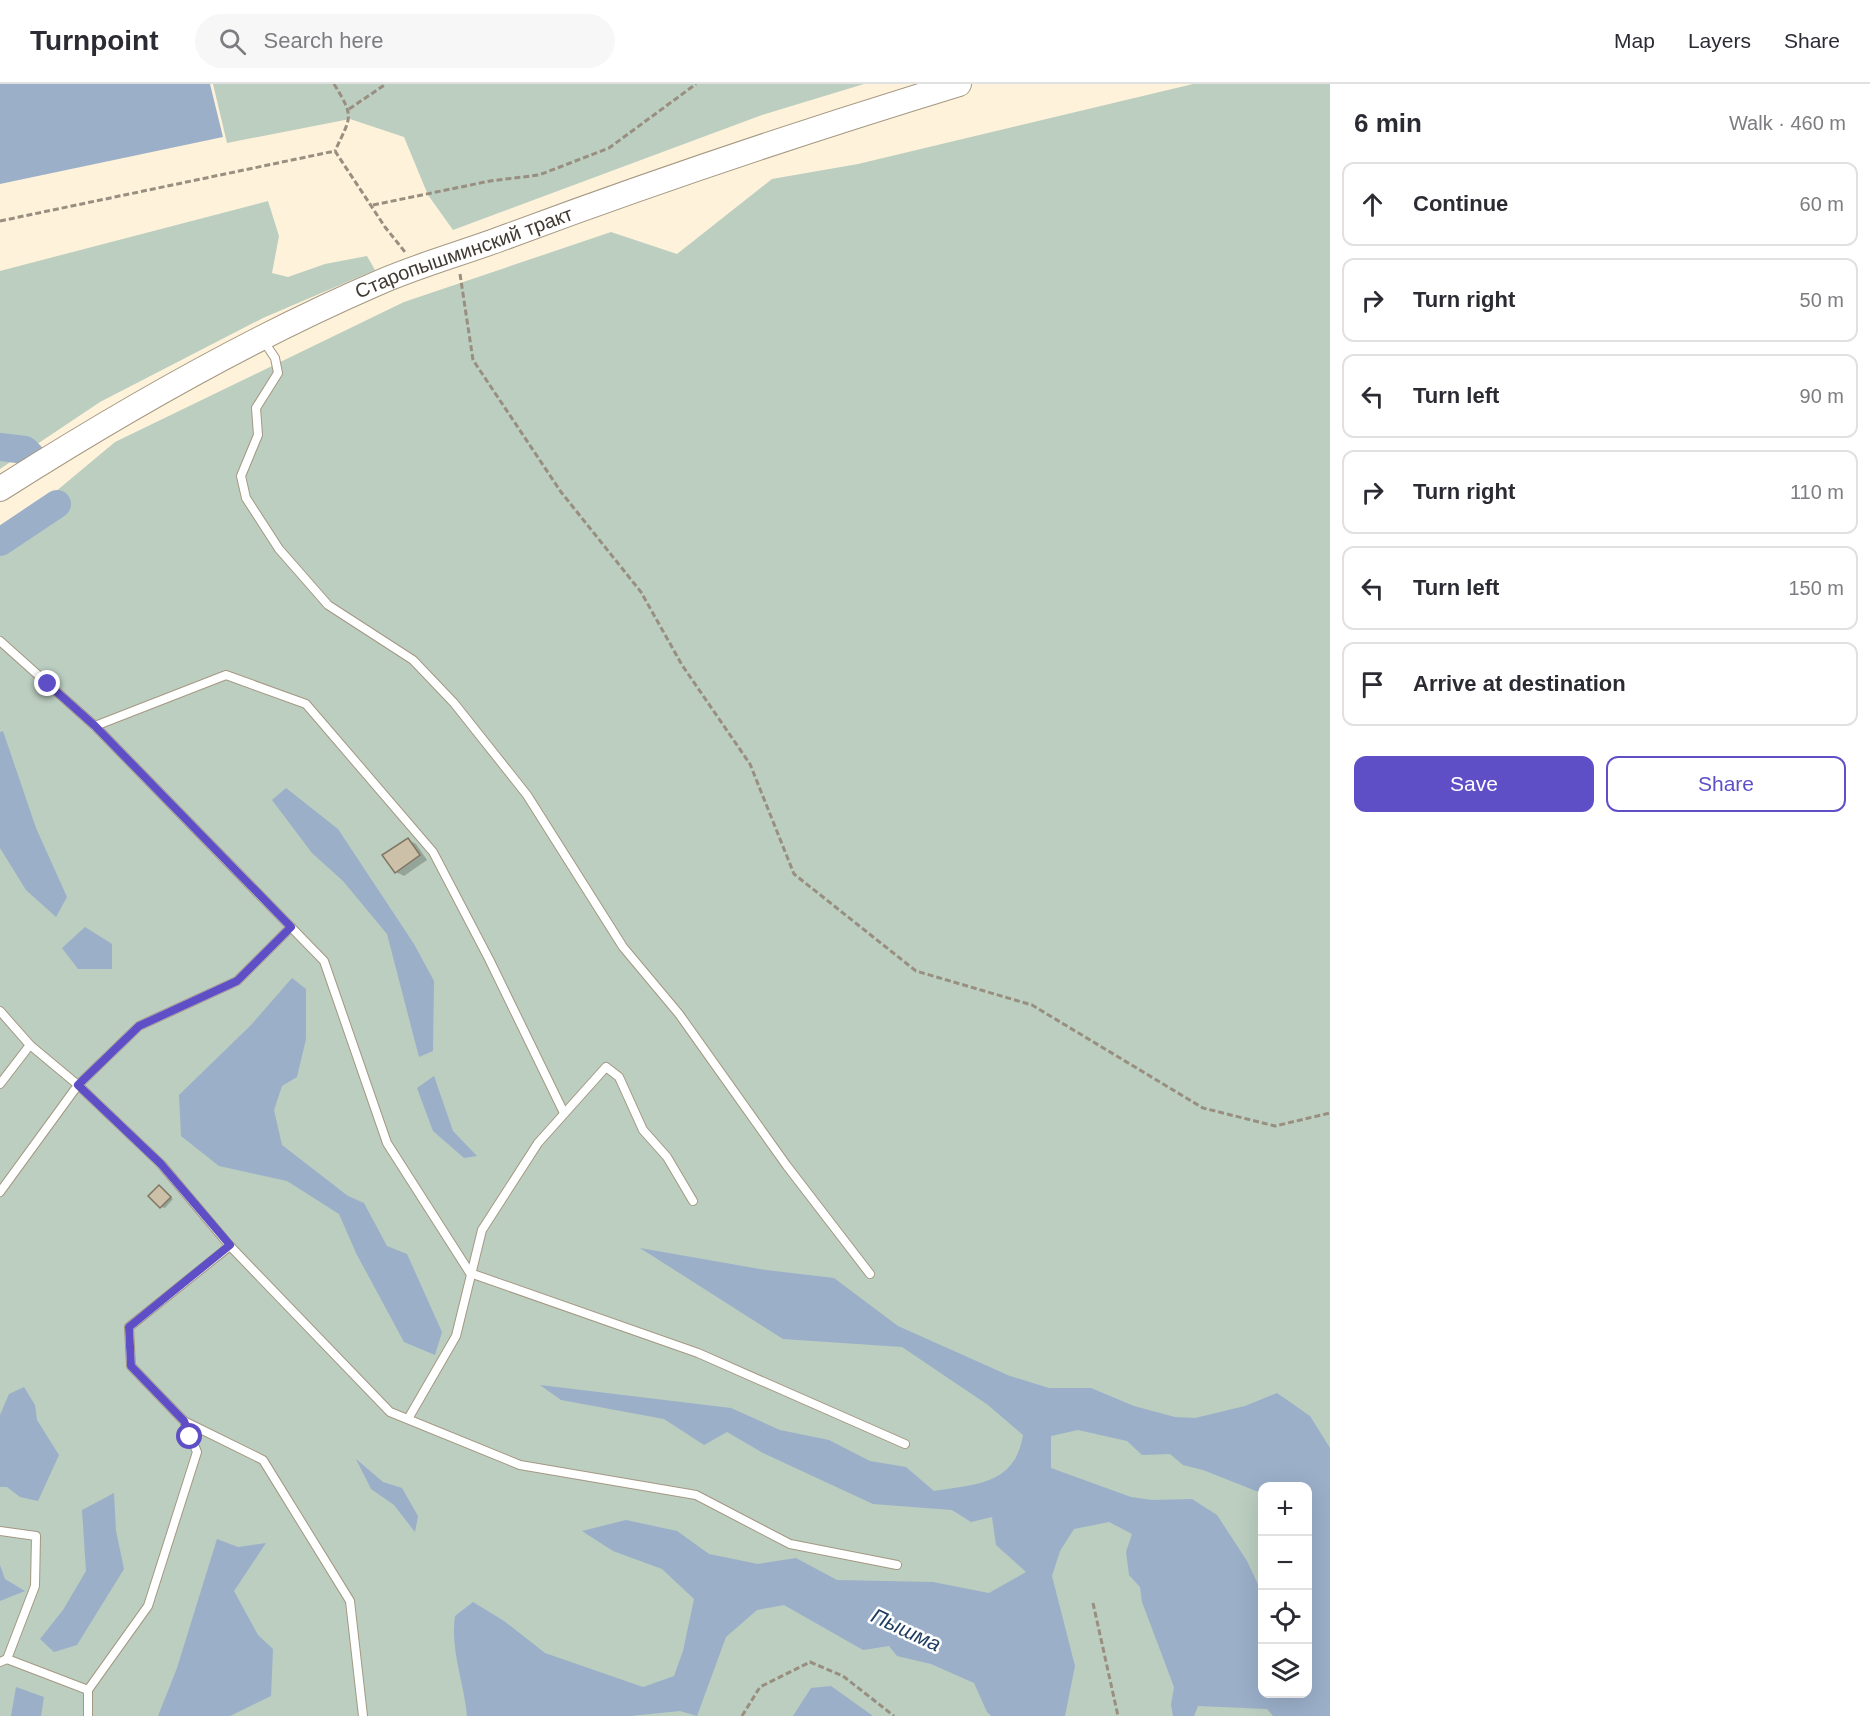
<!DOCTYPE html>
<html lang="en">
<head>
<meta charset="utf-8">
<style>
	body { margin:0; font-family:Helvetica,sans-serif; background:#f7f7f7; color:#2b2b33 }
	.controls { position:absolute; right:18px; bottom:18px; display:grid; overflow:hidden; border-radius:12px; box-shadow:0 6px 24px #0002 }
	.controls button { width:54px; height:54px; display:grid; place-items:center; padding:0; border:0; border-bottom:2px solid #e1e1e2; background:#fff; color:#2b2b33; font:30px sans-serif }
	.stop { position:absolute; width:18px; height:18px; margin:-14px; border:4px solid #5e4fc7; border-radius:50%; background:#fff }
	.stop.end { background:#5e4fc7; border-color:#fff; box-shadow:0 2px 6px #0008 }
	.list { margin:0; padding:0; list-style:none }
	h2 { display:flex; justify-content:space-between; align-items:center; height:78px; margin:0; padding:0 24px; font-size:26px }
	h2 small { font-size:20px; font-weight:400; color:#7c7c81 }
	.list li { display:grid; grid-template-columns:39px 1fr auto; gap:18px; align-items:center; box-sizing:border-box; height:84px; margin:0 12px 12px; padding:0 12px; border:2px solid #e1e1e2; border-radius:12px }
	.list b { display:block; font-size:22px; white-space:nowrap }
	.list em { font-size:20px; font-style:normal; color:#7c7c81 }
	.actions { display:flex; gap:12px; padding:18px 24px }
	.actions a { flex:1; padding:14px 0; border:2px solid #5e4fc7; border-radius:12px; text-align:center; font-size:21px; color:#5e4fc7 }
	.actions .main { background:#5e4fc7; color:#fff }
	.icon { flex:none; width:33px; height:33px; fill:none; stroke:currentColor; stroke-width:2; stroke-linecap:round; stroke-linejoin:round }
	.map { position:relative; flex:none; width:1330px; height:1632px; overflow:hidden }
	header { display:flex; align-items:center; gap:36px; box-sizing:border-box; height:84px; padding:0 30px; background:#fff; border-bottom:2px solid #e1e1e2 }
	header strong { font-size:28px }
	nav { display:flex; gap:33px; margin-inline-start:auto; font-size:21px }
	.search { width:420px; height:54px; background:#f7f7f7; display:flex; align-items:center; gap:15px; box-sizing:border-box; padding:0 21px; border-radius:33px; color:#7c7c81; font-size:22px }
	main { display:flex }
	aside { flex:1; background:#fff }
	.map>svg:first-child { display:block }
	.green { fill:#bbcec0; fill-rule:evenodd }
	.water { fill:#9bafc9; fill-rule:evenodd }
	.shadow { fill:#0003 }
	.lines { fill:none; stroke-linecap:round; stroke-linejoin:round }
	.river { stroke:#9bafc9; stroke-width:28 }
	.building { fill:#ccc0a9; stroke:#817661; stroke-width:1.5 }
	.lane-casing { stroke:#a49882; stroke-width:10 }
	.secondary-casing { stroke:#a49882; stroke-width:26 }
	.path { stroke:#988f80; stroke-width:3; stroke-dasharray:6 3; stroke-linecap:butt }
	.lane { stroke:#fff; stroke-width:8 }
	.secondary { stroke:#fff; stroke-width:24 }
	.route { stroke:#5e4fc7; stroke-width:8 }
	.labels { text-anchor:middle; stroke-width:5; stroke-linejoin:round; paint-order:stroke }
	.street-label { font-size:20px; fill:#403b32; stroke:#fff }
	.water-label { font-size:21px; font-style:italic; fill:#1d3a5f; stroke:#fff }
</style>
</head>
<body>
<header>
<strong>Turnpoint</strong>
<div class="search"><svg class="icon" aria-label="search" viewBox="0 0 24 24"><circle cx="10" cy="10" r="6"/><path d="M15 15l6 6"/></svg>Search here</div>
<nav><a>Map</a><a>Layers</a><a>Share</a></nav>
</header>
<main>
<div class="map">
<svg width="1330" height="1632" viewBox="0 0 1330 1632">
	<rect width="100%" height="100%" fill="#fef2da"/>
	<g class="green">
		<path d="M213,0H864L762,31L453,146L428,111L404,53L350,35L227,59Z"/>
		<path d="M1193,0H1330V1632H0V454L115,358L404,218L611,148L677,170L772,95L858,80ZM1262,1402H1308V1610H1262Z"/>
		<path d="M268,117L279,152L272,189L288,193L325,180L367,172L375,186L263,234L100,318L0,385V187Z"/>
	</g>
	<g class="water">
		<path d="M0,0H210L223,53L0,100Z"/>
		<path d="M3,647L36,744L67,813L56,833L26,806L0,764V648Z"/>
		<path d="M286,704L338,745L414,860L434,897L433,967L419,973L387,850L343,797L312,769L272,716Z"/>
		<path d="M85,843L112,860V885H78L62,864Z"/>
		<path d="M292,894L306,905V955L297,993L282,1002L274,1026L282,1061L348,1112L364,1119L387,1162L407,1170L442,1248L435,1271L404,1258L356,1169L339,1130L287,1097L219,1082L181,1052L179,1011L251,941Z"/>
		<path d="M434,992L453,1047L477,1072L464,1074L433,1047L417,1004Z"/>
		<path d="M640,1164L766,1186L834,1194L898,1242L1010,1292L1049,1304H1091L1134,1322L1175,1333L1195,1334L1245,1322L1277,1309L1310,1332L1330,1364V1632H1273L1267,1625L1198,1622L1194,1632H1173L1171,1621L1174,1603L1142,1518L1140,1503L1129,1491L1126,1468L1132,1450L1109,1438L1074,1445L1060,1467L1052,1492L1075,1582L1065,1632H991L987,1628L974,1599L931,1580L897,1572L889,1562L863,1566L784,1521L757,1526L726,1553L697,1632L680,1627L630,1632H467C464,1598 450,1566 455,1532L473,1518L504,1537L545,1569L643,1603L674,1592L683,1567L694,1515L662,1485L613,1467L582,1447L626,1436L677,1447L709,1470L758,1480L796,1474L837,1496L933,1498L989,1509L1026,1488L996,1461L992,1433L971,1438L952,1426L873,1420L763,1369L727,1348L704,1361L664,1335L561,1316L540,1301L731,1324L780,1346L829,1356L870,1377L906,1383L934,1407C976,1400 1015,1401 1023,1351L988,1321L902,1263L783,1255ZM1078,1346L1127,1357L1142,1371L1170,1370L1183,1381L1203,1386L1261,1409L1262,1413V1402H1308V1610H1262V1509L1247,1477L1217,1431L1192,1415L1152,1416L1131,1413L1051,1384V1352Z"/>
		<path d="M24,1303L35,1321L37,1336L59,1371L38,1417L20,1413L7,1403H0V1331L9,1310Z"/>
		<path d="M356,1375L383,1398L402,1404L418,1432L415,1448L394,1421L371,1405Z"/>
		<path d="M114,1409L116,1447L124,1485L77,1561L54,1568L40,1555L63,1526L86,1487L82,1426Z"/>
		<path d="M217,1455L238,1463L266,1459L234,1507L258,1551L273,1565L271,1612L230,1632H158L177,1584Z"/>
		<path d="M0,1481L5,1495L25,1507L0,1517Z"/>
		<path d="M831,1602L873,1632H793L811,1604Z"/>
		<path d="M16,1603L44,1613L41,1632H11Z"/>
	</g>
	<g class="shadow">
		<path d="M408,756L416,760L427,776L404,792L396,788Z"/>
		<path d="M163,1105L173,1115L165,1124L161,1123Z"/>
	</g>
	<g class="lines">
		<g class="river">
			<path d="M0,363L25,366L31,372"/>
			<path d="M0,458L57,420"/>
		</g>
	</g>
	<g class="building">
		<path d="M408,754L420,771L395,789L382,771Z"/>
		<path d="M159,1101L171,1113L160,1124L148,1112Z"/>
	</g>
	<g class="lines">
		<g class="lane-casing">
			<g id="lane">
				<path d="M263,256L275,274L278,289L256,324L258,351L241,392L246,414L279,465L328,521L413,576L454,619L527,711L623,863L679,930L787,1082L870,1190"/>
				<path d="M0,557L95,642L324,877L387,1059L470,1189L698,1269L905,1360"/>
				<path d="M95,642L226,591L306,620L433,768L489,875L564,1029"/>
				<path d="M0,927L30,961L78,1001L161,1080L230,1162L390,1328L520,1381L696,1411L790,1460L897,1481"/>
				<path d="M0,1000L30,961"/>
				<path d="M0,1108L78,1001L139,942L237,897L291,843"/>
				<path d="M408,1335L456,1252L482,1146L538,1059L606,983L619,993L643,1046L667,1073L693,1117"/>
				<path d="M184,1337L263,1376L350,1517L363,1632"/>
				<path d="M0,1447L36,1452L35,1502L7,1575"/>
				<path d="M0,1578L7,1575L88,1606"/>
				<path d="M88,1632V1606L148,1522L197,1368L184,1337L131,1282L129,1243L230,1162"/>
			</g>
		</g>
		<g class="secondary-casing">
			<g id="secondary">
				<path id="s1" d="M0,405C121,328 246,256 378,199C421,180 467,168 511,151C659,96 808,46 959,0"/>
			</g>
		</g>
		<g class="path">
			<path d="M334,0C355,34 351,32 335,67"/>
			<path d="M349,25L386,0"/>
			<path d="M373,121L490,97L539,91L609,64L696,0"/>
			<path d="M0,137L335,67L385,143L405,168"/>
			<path d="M460,190L473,276L561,408L641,508L682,581L750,680L794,790L916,887L1032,921L1203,1024L1275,1042L1330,1029"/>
			<path d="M1093,1519L1118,1632"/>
			<path d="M742,1632L760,1603L810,1578L843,1592L894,1632"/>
		</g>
		<use href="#lane" class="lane"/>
		<use href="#secondary" class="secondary"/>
	</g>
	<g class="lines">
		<path class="route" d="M48,600L95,642L291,843L237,897L139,942L78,1001L161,1080L230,1161L129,1243L131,1282L184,1337L190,1353"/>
	</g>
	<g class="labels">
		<g class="street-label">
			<text dy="7" stroke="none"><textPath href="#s1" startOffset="522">Старопышминский тракт</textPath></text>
		</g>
		<g class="water-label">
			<text transform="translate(906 1546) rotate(25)" y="7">Пышма</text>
		</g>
	</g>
</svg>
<div class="controls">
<button>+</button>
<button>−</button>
<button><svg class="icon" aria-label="locate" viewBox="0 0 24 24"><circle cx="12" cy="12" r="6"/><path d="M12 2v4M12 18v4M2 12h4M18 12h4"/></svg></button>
<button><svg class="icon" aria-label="layers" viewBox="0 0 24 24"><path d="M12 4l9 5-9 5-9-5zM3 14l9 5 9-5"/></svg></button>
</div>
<div class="stop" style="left:190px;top:1353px"></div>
<div class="stop end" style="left:48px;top:600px"></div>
</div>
<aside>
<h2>6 min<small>Walk · 460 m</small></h2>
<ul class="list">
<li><svg class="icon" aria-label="ahead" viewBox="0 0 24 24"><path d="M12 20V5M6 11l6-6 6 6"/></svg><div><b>Continue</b></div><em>60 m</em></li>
<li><svg class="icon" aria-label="right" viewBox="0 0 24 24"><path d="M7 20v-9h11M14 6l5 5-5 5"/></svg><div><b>Turn right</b></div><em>50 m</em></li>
<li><svg class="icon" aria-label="left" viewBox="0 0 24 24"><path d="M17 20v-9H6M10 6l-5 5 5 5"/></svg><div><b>Turn left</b></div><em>90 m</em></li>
<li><svg class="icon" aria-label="right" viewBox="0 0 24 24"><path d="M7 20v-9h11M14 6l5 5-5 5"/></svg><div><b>Turn right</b></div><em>110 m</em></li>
<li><svg class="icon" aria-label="left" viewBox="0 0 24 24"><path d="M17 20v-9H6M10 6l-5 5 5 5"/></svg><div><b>Turn left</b></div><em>150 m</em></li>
<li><svg class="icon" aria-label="arrive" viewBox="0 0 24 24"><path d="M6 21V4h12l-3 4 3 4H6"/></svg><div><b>Arrive at destination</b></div></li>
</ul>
<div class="actions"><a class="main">Save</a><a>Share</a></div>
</aside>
</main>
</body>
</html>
